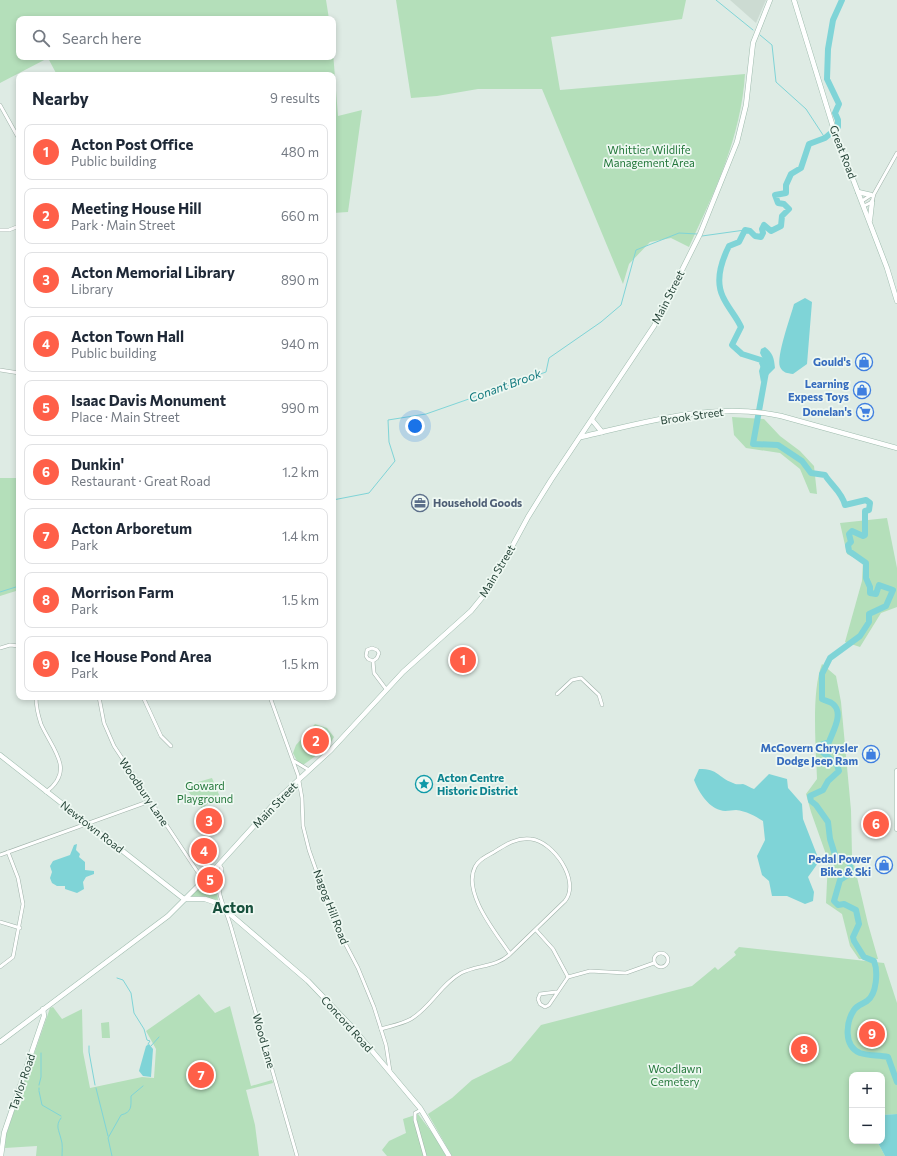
<!DOCTYPE html>
<html lang="en">
<head>
<meta charset="utf-8">
<style>
	body { margin:0; font-family:Commissioner,sans-serif; background:#f6f6f7; color:#1f2937 }
	.controls { position:absolute; right:12px; bottom:12px; display:grid; overflow:hidden; border-radius:8px; box-shadow:0 2px 6px #0003 }
	.controls button { width:36px; height:36px; display:grid; place-items:center; padding:0; border:0; border-bottom:1px solid #e0e1e3; background:#fff; color:#1f2937; font:20px sans-serif }
	.you { position:absolute; left:415px; top:426px; width:14px; height:14px; margin:-10px; border:3px solid #fff; border-radius:50%; background:#1a73e8; box-shadow:0 0 0 6px #1a73e833 }
	.badge { display:grid; place-items:center; width:26px; height:26px; border-radius:50%; background:#ff5f48; color:#fff; font-size:13px; font-weight:700 }
	.pin { position:absolute; translate:-50% -50%; border:2px solid #fff; box-shadow:0 1px 4px #0006 }
	.list { margin:0; padding:0; list-style:none }
	h2 { display:flex; justify-content:space-between; align-items:center; height:52px; margin:0; padding:0 16px; font-size:17px }
	h2 small { font-size:13px; font-weight:400; color:#747a83 }
	.list li { display:grid; grid-template-columns:26px 1fr auto; gap:12px; align-items:center; box-sizing:border-box; height:56px; margin:0 8px 8px; padding:0 8px; border:1px solid #e0e1e3; border-radius:8px }
	.list b { display:block; font-size:15px; white-space:nowrap }
	.list p { margin:0; font-size:13px; white-space:nowrap; color:#747a83 }
	.list em { font-size:13px; font-style:normal; color:#747a83 }
	.icon { flex:none; width:22px; height:22px; fill:none; stroke:currentColor; stroke-width:2; stroke-linecap:round; stroke-linejoin:round }
	.map { position:relative; flex:none; width:897px; height:1156px; overflow:hidden }
	.search { position:absolute; background:#fff; box-shadow:0 2px 6px #0003; left:16px; top:16px; width:320px; height:44px; display:flex; align-items:center; gap:10px; box-sizing:border-box; padding:0 14px; border-radius:8px; color:#747a83; font-size:15px }
	.panel { position:absolute; background:#fff; box-shadow:0 2px 6px #0003; left:16px; top:72px; width:320px; height:628px; border-radius:8px }
	.map>svg:first-child { display:block }
	.built { fill:#ccdbd2 }
	.green { fill:#b4dfba }
	.water { fill:#7fd4d7 }
	.lines { fill:none; stroke-linecap:round; stroke-linejoin:round }
	.stream { stroke:#7fd4d7; stroke-width:1 }
	.river { stroke:#7fd4d7; stroke-width:6 }
	.street-casing { stroke:#a0b3aa; stroke-width:4 }
	.secondary-casing { stroke:#9ebbad; stroke-width:5.5 }
	.street { stroke:#fff; stroke-width:3 }
	.secondary { stroke:#fff; stroke-width:4.5 }
	.labels { text-anchor:middle; stroke-width:3.5; stroke-linejoin:round; paint-order:stroke }
	.park-label { font-size:11px; fill:#23773a; stroke:#eef8f2 }
	.street-label { font-size:11px; fill:#1d3c30; stroke:#eef8f2 }
	.shop-label { font-size:11px; font-weight:bold; fill:#366cbe; stroke:#eef8f2; text-anchor:end }
	.service-label { font-size:11px; font-weight:bold; fill:#4e5e75; stroke:#eef8f2; text-anchor:start }
	.culture-label { font-size:11px; font-weight:bold; fill:#0d838f; stroke:#eef8f2; text-anchor:start }
	.water-label { font-size:12px; font-style:italic; fill:#12797e; stroke:#eef8f2 }
	.district-label { font-size:15px; font-weight:bold; fill:#17503c; stroke:#eef8f2 }
</style>
</head>
<body>
<div class="map">
<svg width="897" height="1156" viewBox="0 0 897 1156">
	<rect width="100%" height="100%" fill="#deebe4"/>
	<path class="built" d="M730,0H766L756,23Z"/>
	<g class="green">
		<path d="M0,0H326L329,19H19V57H333V52L338,116L362,110L348,212L333,213V75H57L48,58L0,83Z"/>
		<path d="M396,0H686L682,19L551,37L560,90L745,74C741,137 715,191 689,247L671,238L650,242L629,264L623,284L542,89H478L437,96L411,98Z"/>
		<path d="M732,417L764,419L780,436L800,451L814,466L817,494L810,493L800,469L780,453L746,448L734,435Z"/>
		<path d="M0,478H19V590L0,596Z"/>
		<path d="M887,518L897,568V607L881,613L860,647L845,642L862,581L863,562L847,554L840,523Z"/>
		<path d="M822,664L836,676L841,702L851,810L852,856L868,924L878,959H859L850,946L842,914L826,903L828,860L811,812L806,794L817,779C816,748 811,692 822,664Z"/>
		<path d="M315,724L327,728L334,737L328,747L303,765L297,761L293,753L296,745Z"/>
		<path d="M212,778L220,797L210,802L202,809L184,786Z"/>
		<path d="M217,867L220,869L216,883L218,900L204,898H187Z"/>
		<path d="M739,947L884,963L897,1003V1114L882,1115V1075H852V1141H877L885,1156H452L428,1114L452,1098L472,1080L511,1061L541,1025L692,986L715,967L718,970L736,955L734,952Z"/>
		<path d="M199,994L215,1013L230,1006L251,1086L272,1080L273,1083L246,1090L255,1125L259,1156H36L37,1146L5,1148L6,1135L50,1008L53,1007L62,1019L82,1009L83,1052L90,1088L142,1077L154,1078L156,1049L146,1031Z"/>
		<path d="M109,1022L110,1038H102L101,1023Z"/>
		<path d="M418,1114L433,1134L446,1156H387L382,1150L389,1141L406,1133L403,1119Z"/>
	</g>
	<g class="water">
		<path d="M805,298L812,302L807,364L793,374C787,373 783,373 780,367C776,356 791,316 794,304Z"/>
		<path d="M765,347C773,353 774,358 775,368L761,382L759,371L763,359L760,353L761,349Z"/>
		<path d="M699,769C719,769 717,777 733,783C736,785 739,784 743,784C746,785 751,788 754,789L769,774L787,779L788,788L802,804L803,819L817,855L818,863L808,877L814,892L813,901L805,904L787,896H772L769,881L762,875L757,856L765,840L763,821C755,816 746,811 736,810C731,810 725,812 720,810C708,807 698,791 694,780Z"/>
		<path d="M77,844L76,850L80,854L79,857L85,862V870L94,871V874L86,877L83,882L84,889L77,893L65,889V886H57L52,883L50,878L52,872L50,866L53,861L70,855L74,845Z"/>
		<path d="M149,1044L153,1049L151,1077L143,1076L139,1071L146,1046Z"/>
		<path d="M897,1114V1156H885L877,1141H882V1115Z"/>
	</g>
	<g class="lines">
		<g class="stream">
			<path d="M716,0L753,30"/>
			<path d="M760,35L772,45L776,82L806,109L825,138"/>
			<path d="M702,236L745,230"/>
			<path d="M333,500L369,493L395,461L389,442L388,420L426,414L546,372L549,358L601,322L621,305L636,250L679,233L697,234"/>
			<path d="M0,592L19,586"/>
			<path d="M117,978L123,980L131,993L134,1013L144,1029L147,1040L150,1041L148,1044"/>
			<path d="M89,1046V1052L95,1085"/>
			<path d="M151,1046L159,1037"/>
			<path d="M39,1085L41,1077V1053"/>
			<path d="M96,1088L108,1136"/>
			<path d="M39,1090V1088"/>
			<path d="M39,1091L42,1105L61,1116"/>
			<path d="M61,1118C55,1126 59,1130 61,1139C63,1144 62,1151 62,1156"/>
			<path d="M112,1156L108,1138L121,1115C132,1112 131,1107 131,1096L143,1086"/>
		</g>
		<path class="river" d="M842,0L833,20L828,49L827,79L839,104L835,113L838,120V127L825,138L809,144L801,168L791,174L786,185V193L775,195L778,203L784,204L789,209L782,216L781,226L771,231L764,225L762,229L763,233L761,237L755,236L750,231L745,230L739,242L729,246C721,262 715,281 723,297C728,308 736,316 741,327L732,345L742,354L761,360L766,372L753,444L778,445L802,461L811,473L825,475C831,485 842,492 845,505L866,500L870,503L869,510L865,511V535L863,536L852,531L849,534L851,542L848,545L849,551L866,563V578L870,587V593L876,594L879,585L893,590L886,606L869,614V622L860,636L830,658L822,674V699C825,701 830,701 833,704C844,713 833,731 829,742L820,745L819,749L837,765L839,771L828,781L823,790L810,796L811,801L816,805L828,822L830,839L836,858L849,859L851,873L840,880L834,901L838,905L844,904L856,910L859,924L853,937L854,941L864,957L874,961C878,971 877,994 867,1001C863,1004 857,1005 854,1010C846,1022 843,1046 860,1053C869,1056 879,1055 888,1057L897,1082"/>
		<g class="street-casing">
			<g id="street">
				<path d="M0,105L19,139"/>
				<path d="M862,201L871,195"/>
				<path d="M864,206L872,202L874,194L897,153"/>
				<path d="M0,230H9L19,226"/>
				<path d="M0,370L19,373"/>
				<path d="M0,648L10,645L19,646"/>
				<path d="M373,661L377,658L379,653L377,650L372,648L367,650L366,656L368,659L373,661L374,673L386,689"/>
				<path d="M557,694L572,680L581,678L599,695L602,705"/>
				<path d="M36,697C36,707 38,715 41,724C52,749 76,770 46,792"/>
				<path d="M99,697L104,723L114,746L203,880"/>
				<path d="M143,697L161,736L171,746"/>
				<path d="M270,697L298,775L302,798L303,826L309,850L335,924L358,968L374,1007L386,1045L390,1071"/>
				<path d="M294,761L309,770"/>
				<path d="M0,855L150,801"/>
				<path d="M219,864L222,869C214,895 224,902 231,927L297,1156"/>
				<path d="M0,922L20,928"/>
				<path d="M536,930L553,949L568,977"/>
				<circle cx="661" cy="960" r="7"/>
				<path d="M0,967L13,957L23,904L18,878L8,852"/>
				<path d="M556,992L540,994L538,999L540,1004L545,1007L549,1005L568,977L590,971L626,973L654,963"/>
				<path d="M381,1029C391,1026 402,1024 411,1019C431,1007 441,984 461,973C477,965 497,967 510,954C497,934 462,893 475,867C479,859 487,856 494,852C505,845 517,837 531,839C553,841 581,881 565,901L510,954"/>
				<path d="M421,1110L415,1113V1120L425,1156"/>
			</g>
		</g>
		<g class="secondary-casing">
			<g id="secondary">
				<path d="M794,0L833,127L887,268L897,301"/>
				<path d="M858,192L871,195"/>
				<path d="M870,220L872,202"/>
				<path d="M592,420L602,432"/>
				<path d="M581,437C646,422 714,401 781,416L897,448"/>
				<path d="M0,755L184,899"/>
				<path d="M897,771V829"/>
				<path d="M184,899H205L217,903L308,981L352,1027L420,1108L449,1156"/>
				<path d="M0,1042L168,916L212,872L281,796L331,750L403,672L471,611L489,589L528,517L551,480L654,326L700,234L737,142L746,105L753,43L770,0"/>
				<path d="M1,1156L4,1133L44,1016L43,1009"/>
			</g>
		</g>
		<use href="#street" class="street"/>
		<use href="#secondary" class="secondary"/>
	</g>
	<defs>
		<g id="shop-ring" transform="scale(0.9)"><circle r="9.5" fill="#eef8f2" stroke="#3f7fe0" stroke-width="1.5"/><path d="M-5-2.5h2.3a2.7 3.5 0 0 1 5.4 0H5L5.5 6h-11ZM-1.5-2.5h3a1.5 2.3 0 0 0-3 0Z" fill="#3f7fe0"/></g>
		<g id="supermarket-ring" transform="scale(0.9)"><circle r="9.5" fill="#eef8f2" stroke="#3f7fe0" stroke-width="1.5"/><path d="M-6-5.5h2.5l.6 2H6L4.5 2H-2.5L-4.4-4H-6ZM-1.5 3.2a1.3 1.3 0 1 0 .1 0ZM3 3.2a1.3 1.3 0 1 0 .1 0Z" fill="#3f7fe0"/></g>
		<g id="office-ring" transform="scale(0.9)"><circle r="9.5" fill="#eef8f2" stroke="#5c6f8a" stroke-width="1.5"/><path d="M-6-3h4V-5.5h4V-3h4V5H-6ZM-1-4.5V-3h2v-1.5ZM-6 0V1H6V0Z" fill="#5c6f8a"/></g>
		<g id="sight-ring" transform="scale(0.9)"><circle r="9.5" fill="#eef8f2" stroke="#0f9aa8" stroke-width="1.5"/><path d="M0-6L1.8-2.2L6-1.7L2.9 1.2L3.7 5.4L0 3.3L-3.7 5.4L-2.9 1.2L-6-1.7L-1.8-2.2Z" fill="#0f9aa8"/></g>
	</defs>
	<g fill-rule="evenodd">
		<use href="#shop-ring" x="864" y="362"/>
		<use href="#shop-ring" x="862" y="390"/>
		<use href="#supermarket-ring" x="865" y="412"/>
		<use href="#office-ring" x="420" y="503"/>
		<use href="#shop-ring" x="871" y="754"/>
		<use href="#sight-ring" x="424" y="784"/>
		<use href="#shop-ring" x="884" y="865"/>
	</g>
	<g class="labels">
		<g class="park-label">
			<text x="649" y="154">Whittier Wildlife<tspan x="649" dy="13">Management Area</tspan></text>
			<text x="205" y="790">Goward<tspan x="205" dy="13">Playground</tspan></text>
			<text x="675" y="1073">Woodlawn<tspan x="675" dy="13">Cemetery</tspan></text>
		</g>
		<g class="street-label">
			<text transform="translate(843 152) rotate(69)" y="4">Great Road</text>
			<text transform="translate(668 297) rotate(-63)" y="4">Main Street</text>
			<text transform="translate(692 416) rotate(-8)" y="4">Brook Street</text>
			<text transform="translate(497 571) rotate(-59)" y="4">Main Street</text>
			<text transform="translate(144 792) rotate(56)" y="4">Woodbury Lane</text>
			<text transform="translate(275 805) rotate(-46)" y="4">Main Street</text>
			<text transform="translate(92 827) rotate(38)" y="4">Newtown Road</text>
			<text transform="translate(331 907) rotate(69)" y="4">Nagog Hill Road</text>
			<text transform="translate(347 1024) rotate(48)" y="4">Concord Road</text>
			<text transform="translate(264 1041) rotate(74)" y="4">Wood Lane</text>
			<text transform="translate(22 1082) rotate(-71)" y="4">Taylor Road</text>
		</g>
		<g class="shop-label">
			<text x="851" y="366">Gould's</text>
			<text x="849" y="388">Learning<tspan x="849" dy="13">Expess Toys</tspan></text>
			<text x="852" y="416">Donelan's</text>
			<text x="858" y="752">McGovern Chrysler<tspan x="858" dy="13">Dodge Jeep Ram</tspan></text>
			<text x="871" y="863">Pedal Power<tspan x="871" dy="13">Bike &amp; Ski</tspan></text>
		</g>
		<g class="service-label">
			<text x="433" y="507">Household Goods</text>
		</g>
		<g class="culture-label">
			<text x="437" y="782">Acton Centre<tspan x="437" dy="13">Historic District</tspan></text>
		</g>
		<g class="water-label">
			<text transform="translate(505 386) rotate(-20)" y="4">Conant Brook</text>
		</g>
		<g class="district-label">
			<text x="233" y="913">Acton</text>
		</g>
	</g>
</svg>
<div class="controls">
<button>+</button>
<button>−</button>
</div>
<div class="you"></div>
<div class="pin badge" style="left:463px;top:660px">1</div>
<div class="pin badge" style="left:316px;top:741px">2</div>
<div class="pin badge" style="left:209px;top:821px">3</div>
<div class="pin badge" style="left:204px;top:851px">4</div>
<div class="pin badge" style="left:210px;top:880px">5</div>
<div class="pin badge" style="left:876px;top:824px">6</div>
<div class="pin badge" style="left:201px;top:1075px">7</div>
<div class="pin badge" style="left:804px;top:1049px">8</div>
<div class="pin badge" style="left:872px;top:1034px">9</div>
<div class="search"><svg class="icon" aria-label="search" viewBox="0 0 24 24"><circle cx="10" cy="10" r="6"/><path d="M15 15l6 6"/></svg>Search here</div>
<section class="panel">
<h2>Nearby<small>9 results</small></h2>
<ul class="list">
<li><span class="badge">1</span><div><b>Acton Post Office</b><p>Public building</p></div><em>480 m</em></li>
<li><span class="badge">2</span><div><b>Meeting House Hill</b><p>Park · Main Street</p></div><em>660 m</em></li>
<li><span class="badge">3</span><div><b>Acton Memorial Library</b><p>Library</p></div><em>890 m</em></li>
<li><span class="badge">4</span><div><b>Acton Town Hall</b><p>Public building</p></div><em>940 m</em></li>
<li><span class="badge">5</span><div><b>Isaac Davis Monument</b><p>Place · Main Street</p></div><em>990 m</em></li>
<li><span class="badge">6</span><div><b>Dunkin'</b><p>Restaurant · Great Road</p></div><em>1.2 km</em></li>
<li><span class="badge">7</span><div><b>Acton Arboretum</b><p>Park</p></div><em>1.4 km</em></li>
<li><span class="badge">8</span><div><b>Morrison Farm</b><p>Park</p></div><em>1.5 km</em></li>
<li><span class="badge">9</span><div><b>Ice House Pond Area</b><p>Park</p></div><em>1.5 km</em></li>
</ul>
</section>
</div>
</body>
</html>
